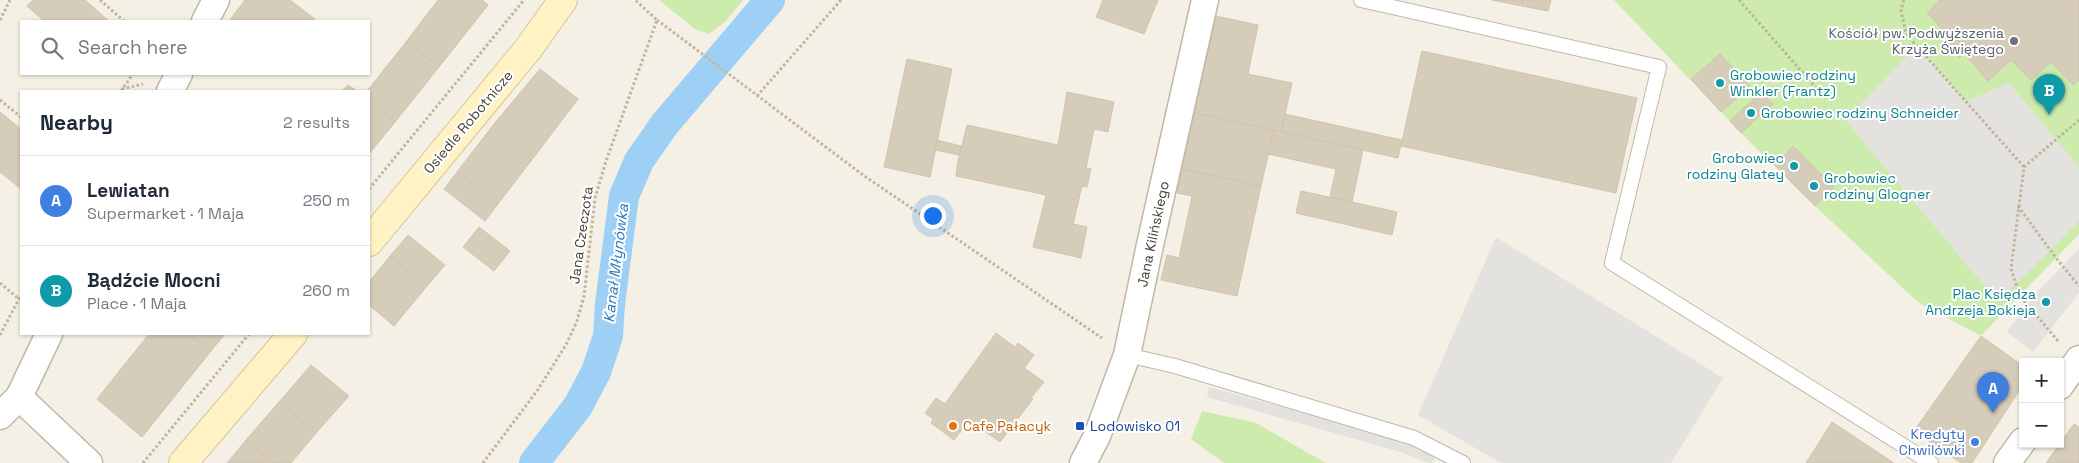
<!DOCTYPE html>
<html lang="en">
<head>
<meta charset="utf-8">
<style>
	body { margin:0; font-family:"Space Grotesk",sans-serif; background:#f6f6f7; color:#1f2937 }
	.controls { position:absolute; right:15px; bottom:15px; display:grid; overflow:hidden; border-radius:0px; box-shadow:0 1px 4px #0004 }
	.controls button { width:45px; height:45px; display:grid; place-items:center; padding:0; border:0; border-bottom:1px solid #e0e1e3; background:#fff; color:#1f2937; font:25px sans-serif }
	.you { position:absolute; left:932px; top:215px; width:18px; height:18px; margin:-12px; border:4px solid #fff; border-radius:50%; background:#1a73e8; box-shadow:0 0 0 8px #1a73e833 }
	.badge { display:grid; place-items:center; width:32px; height:32px; border-radius:50%; background:#ea580c; color:#fff; font-size:16px; font-weight:700 }
	.pin { position:absolute; translate:-50% -41px; filter:drop-shadow(0 1px 2px #0008) }
	.pin::after { content:''; position:absolute; top:26px; width:18px; height:15px; background:inherit; clip-path:polygon(0 0,100% 0,50% 100%) }
	.list { margin:0; padding:0; list-style:none }
	h2 { display:flex; justify-content:space-between; align-items:center; height:65px; margin:0; padding:0 20px; font-size:21px }
	h2 small { font-size:16px; font-weight:400; color:#747a83 }
	.list li { display:grid; grid-template-columns:32px 1fr auto; gap:15px; align-items:center; box-sizing:border-box; height:90px; padding:0 20px; border-top:1px solid #e0e1e3 }
	.list b { display:block; font-size:19px; white-space:nowrap }
	.list p { margin:0; font-size:16px; white-space:nowrap; color:#747a83 }
	.list em { font-size:16px; font-style:normal; color:#747a83 }
	.icon { flex:none; width:28px; height:28px; fill:none; stroke:currentColor; stroke-width:2; stroke-linecap:round; stroke-linejoin:round }
	.map { position:relative; flex:none; width:2079px; height:463px; overflow:hidden }
	.search { position:absolute; background:#fff; box-shadow:0 1px 4px #0004; left:20px; top:20px; width:350px; height:55px; display:flex; align-items:center; gap:12px; box-sizing:border-box; padding:0 18px; border-radius:0px; color:#747a83; font-size:19px }
	.panel { position:absolute; background:#fff; box-shadow:0 1px 4px #0004; left:20px; top:90px; width:350px; height:245px; border-radius:0px }
	.map>svg:first-child { display:block }
	.green { fill:#cdebac }
	.parking { fill:#e4e2de }
	.lines { fill:none; stroke-linecap:round; stroke-linejoin:round }
	.canal { stroke:#9ecff4; stroke-width:30 }
	.building { fill:#d6ccba; stroke:#d1c4ad }
	.lane-casing { stroke:#c0b8a7; stroke-width:16 }
	.street-casing { stroke:#c0b8a7; stroke-width:29 }
	.secondary-casing { stroke:#d7c692; stroke-width:30 }
	.path { stroke:#c2b498; stroke-width:3; stroke-dasharray:2.5 2.5; stroke-linecap:butt }
	.lane { stroke:#fff; stroke-width:14 }
	.street { stroke:#fff; stroke-width:26 }
	.secondary { stroke:#fff2c4; stroke-width:28 }
	.worship-dot { fill:#6b7280; stroke:#fff; stroke-width:2 }
	.culture-dot { fill:#0f9aa8; stroke:#fff; stroke-width:2 }
	.food-dot { fill:#e8710a; stroke:#fff; stroke-width:2 }
	.transit-dot { fill:#1a4fb4; stroke:#fff; stroke-width:2 }
	.shop-dot { fill:#3f7fe0; stroke:#fff; stroke-width:2 }
	.labels { text-anchor:middle; stroke-width:4; stroke-linejoin:round; paint-order:stroke }
	.worship-label { font-size:14px; fill:#5b616d; stroke:#fff; text-anchor:end }
	.culture-label { font-size:14px; fill:#0d838f; stroke:#fff; text-anchor:start }
	.street-label { font-size:14px; fill:#474034; stroke:#fff }
	.food-label { font-size:14px; fill:#c56008; stroke:#fff; text-anchor:start }
	.transit-label { font-size:14px; fill:#164399; stroke:#fff; text-anchor:start }
	.shop-label { font-size:14px; fill:#366cbe; stroke:#fff; text-anchor:end }
	.water-label { font-size:15px; font-style:italic; fill:#2778b9; stroke:#fff }
</style>
</head>
<body>
<div class="map">
<svg width="2079" height="463" viewBox="0 0 2079 463">
	<rect width="100%" height="100%" fill="#f4f0e5"/>
	<g class="green">
		<path d="M659,0H743L725,22L709,34L695,29Z"/>
		<path d="M1614,0H2079V234L1981,336L1919,303L1815,206L1741,133Z"/>
		<path d="M1202,411L1256,423L1326,463H1224L1191,439Z"/>
	</g>
	<g class="parking">
		<path d="M1917,46L1966,101L2009,83L2079,167V221L1998,302L1845,120Z"/>
		<path d="M1496,237L1723,378L1671,463H1501L1418,415Z"/>
		<path d="M2079,249V293L2033,352L2007,332L2034,295Z"/>
		<path d="M1209,387L1369,430L1436,454L1432,463H1428L1404,453L1207,397Z"/>
	</g>
	<g class="lines">
		<path class="canal" d="M534,463L578,406L596,372L608,336L610,304L624,196L639,161L664,125L770,0"/>
	</g>
	<g class="building">
		<path d="M33,0H85L109,21H44L27,6Z"/>
		<path d="M245,0H290L315,19L314,21H229Z"/>
		<path d="M438,0H482L488,5L439,67L406,42Z"/>
		<path d="M1103,0H1158L1144,34L1096,17Z"/>
		<path d="M1492,0H1523L1522,6Z"/>
		<path d="M1523,0H1551L1548,11L1522,6Z"/>
		<path d="M1940,0H2079V80L2073,85L2051,62L2031,80L2011,60L1988,81L1964,53L1959,58L1945,43L1951,38L1927,13Z"/>
		<path d="M1216,16L1258,25L1248,74L1292,83L1281,132L1194,113Z"/>
		<path d="M406,42L439,67L395,122L369,101V91H367Z"/>
		<path d="M1422,51L1637,98L1616,193L1401,146Z"/>
		<path d="M1720,54L1750,86L1721,112L1691,79Z"/>
		<path d="M907,59L952,69L930,177L884,167Z"/>
		<path d="M540,69L578,99L534,157L494,124Z"/>
		<path d="M348,85L357,91H342Z"/>
		<path d="M1067,92L1114,102L1108,132L1094,129L1086,168L1091,169L1087,187L1082,186L1073,224L1087,227L1081,258L1033,247L1046,195L956,176L958,161L967,125L1058,145Z"/>
		<path d="M1761,92L1773,104L1741,133L1730,121Z"/>
		<path d="M369,101L395,122L369,154Z"/>
		<path d="M0,112L21,129V189L0,172Z"/>
		<path d="M1194,113L1274,130L1261,186L1182,169Z"/>
		<path d="M1285,114L1402,140L1398,158L1281,132Z"/>
		<path d="M494,124L534,157L498,204L457,172Z"/>
		<path d="M1274,130L1363,150L1352,202L1330,197L1336,169L1268,154Z"/>
		<path d="M937,140L961,146L959,155L935,150Z"/>
		<path d="M1793,146L1813,166L1795,186L1775,165Z"/>
		<path d="M1813,166L1834,187L1815,206L1795,186Z"/>
		<path d="M1182,169L1261,186L1237,296L1161,280L1167,255L1179,258L1192,196L1177,193Z"/>
		<path d="M457,172L498,204L485,221L444,189Z"/>
		<path d="M1301,191L1397,212L1392,235L1296,213Z"/>
		<path d="M479,227L510,251L494,271L463,247Z"/>
		<path d="M408,235L445,265L427,286L390,256Z"/>
		<path d="M390,256L427,286L394,326L369,305V282Z"/>
		<path d="M996,333L1015,347L1018,343L1034,355L1024,368L1044,382L1031,398L1033,399L1000,442L969,420L954,440L931,423L933,419L925,413L936,398L945,404Z"/>
		<path d="M149,334H189L211,351L142,437L97,399Z"/>
		<path d="M189,334H225L211,351Z"/>
		<path d="M1981,336L2023,366V385L1972,463H1961L1914,431Z"/>
		<path d="M311,365L349,396L316,433L279,402Z"/>
		<path d="M279,402L316,433L291,463H274L246,440Z"/>
		<path d="M1832,422L1894,463H1806Z"/>
		<path d="M2074,424L2079,427V463H2046Z"/>
		<path d="M246,440L274,463H227Z"/>
	</g>
	<g class="lines">
		<g class="lane-casing">
			<g id="lane">
				<path d="M1361,0L1659,67L1612,263L1931,463"/>
				<path d="M1127,355L1175,366L1414,438L1463,463"/>
			</g>
		</g>
		<g class="street-casing">
			<g id="street">
				<path d="M205,21L216,0"/>
				<path d="M170,91L179,74"/>
				<path d="M49,334L19,397L89,463"/>
				<path d="M2060,386L2079,359"/>
				<path d="M0,416L19,397"/>
				<path d="M1083,463L1097,436L1127,355L1150,245L1205,0"/>
				<path d="M2007,463L2023,441"/>
			</g>
		</g>
		<g class="secondary-casing">
			<g id="secondary">
				<path d="M369,242L528,49L563,0"/>
				<path d="M183,463L293,334"/>
			</g>
		</g>
		<g class="path">
			<path d="M100,0L124,21"/>
			<path d="M1739,0L1825,98"/>
			<path d="M1904,0L1901,10L1906,34L2024,167"/>
			<path d="M0,20L10,0"/>
			<path d="M657,20L863,175L1102,338"/>
			<path d="M122,89L143,84"/>
			<path d="M121,91L133,74"/>
			<path d="M757,96L841,0"/>
			<path d="M0,100L21,117"/>
			<path d="M369,189L524,0"/>
			<path d="M2018,206L2056,258L2079,286"/>
			<path d="M0,283L19,299"/>
			<path d="M0,335L21,295"/>
			<path d="M2058,341L2020,296L2011,269L2024,167L2079,120"/>
			<path d="M143,463L249,334"/>
			<path d="M483,463L537,391L566,345L577,321L584,296L595,198L606,161L657,20L635,0"/>
		</g>
		<use href="#lane" class="lane"/>
		<use href="#street" class="street"/>
		<use href="#secondary" class="secondary"/>
	</g>
	<circle class="worship-dot" cx="2014" cy="41" r="5"/>
	<g class="culture-dot">
		<circle cx="1720" cy="83" r="5"/>
		<circle cx="1751" cy="113" r="5"/>
		<circle cx="1794" cy="166" r="5"/>
		<circle cx="1814" cy="186" r="5"/>
		<circle cx="2046" cy="302" r="5"/>
	</g>
	<circle class="food-dot" cx="953" cy="426" r="5"/>
	<rect class="transit-dot" x="1075" y="421" width="10" height="10" rx="2.5"/>
	<circle class="shop-dot" cx="1975" cy="442" r="5"/>
	<g class="labels">
		<g class="worship-label">
			<text x="2004" y="38">Kościół pw. Podwyższenia<tspan x="2004" dy="16">Krzyża Świętego</tspan></text>
		</g>
		<g class="culture-label">
			<text x="1730" y="80">Grobowiec rodziny<tspan x="1730" dy="16">Winkler (Frantz)</tspan></text>
			<text x="1761" y="118">Grobowiec rodziny Schneider</text>
			<text x="1784" y="163" text-anchor="end">Grobowiec<tspan x="1784" dy="16">rodziny Glatey</tspan></text>
			<text x="1824" y="183">Grobowiec<tspan x="1824" dy="16">rodziny Glogner</tspan></text>
			<text x="2036" y="299" text-anchor="end">Plac Księdza<tspan x="2036" dy="16">Andrzeja Bokieja</tspan></text>
		</g>
		<g class="street-label">
			<text transform="translate(468 122) rotate(-50)" y="5">Osiedle Robotnicze</text>
			<text transform="translate(1153 234) rotate(-78)" y="5">Jana Kilińskiego</text>
			<text transform="translate(581 235) rotate(-82)" y="5">Jana Czeczota</text>
		</g>
		<g class="food-label">
			<text x="963" y="431">Cafe Pałacyk</text>
		</g>
		<g class="transit-label">
			<text x="1090" y="431">Lodowisko 01</text>
		</g>
		<g class="shop-label">
			<text x="1965" y="439">Kredyty<tspan x="1965" dy="16">Chwilówki</tspan></text>
		</g>
		<g class="water-label">
			<text transform="translate(616 263) rotate(-83)" y="5">Kanał Młynówka</text>
		</g>
	</g>
</svg>
<div class="controls">
<button>+</button>
<button>−</button>
</div>
<div class="you"></div>
<div class="pin badge" style="left:1993px;top:413px;background:#3f7fe0">A</div>
<div class="pin badge" style="left:2049px;top:115px;background:#0f9aa8">B</div>
<div class="search"><svg class="icon" aria-label="search" viewBox="0 0 24 24"><circle cx="10" cy="10" r="6"/><path d="M15 15l6 6"/></svg>Search here</div>
<section class="panel">
<h2>Nearby<small>2 results</small></h2>
<ul class="list">
<li><span class="badge" style="background:#3f7fe0">A</span><div><b>Lewiatan</b><p>Supermarket · 1 Maja</p></div><em>250 m</em></li>
<li><span class="badge" style="background:#0f9aa8">B</span><div><b>Bądźcie Mocni</b><p>Place · 1 Maja</p></div><em>260 m</em></li>
</ul>
</section>
</div>
</body>
</html>
